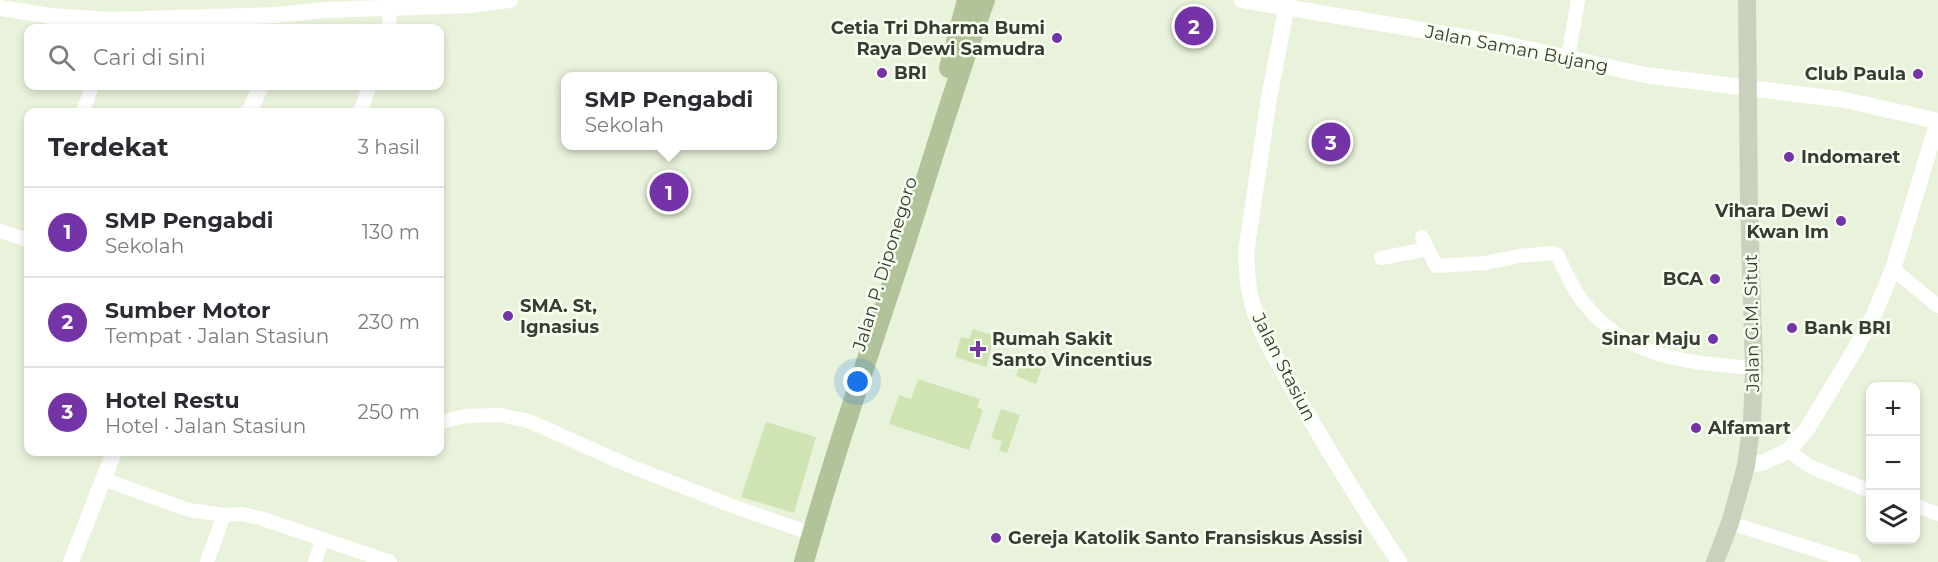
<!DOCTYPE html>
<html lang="id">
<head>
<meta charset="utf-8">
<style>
	body { margin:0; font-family:Montserrat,sans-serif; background:#f7f7f7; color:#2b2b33 }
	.controls { position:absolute; right:18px; bottom:18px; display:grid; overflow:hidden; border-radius:12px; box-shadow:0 3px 9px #0003 }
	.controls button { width:54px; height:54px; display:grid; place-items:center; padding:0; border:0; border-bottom:2px solid #e1e1e2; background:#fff; color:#2b2b33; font:30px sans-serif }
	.you { position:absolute; left:858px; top:382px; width:21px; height:21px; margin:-15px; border:4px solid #fff; border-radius:50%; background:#1a73e8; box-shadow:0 0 0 9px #1a73e833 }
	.badge { display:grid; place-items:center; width:39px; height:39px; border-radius:50%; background:#7433a7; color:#fff; font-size:20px; font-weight:700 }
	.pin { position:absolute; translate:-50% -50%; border:3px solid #fff; box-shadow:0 2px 6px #0006 }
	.popup { position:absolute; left:561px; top:72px; width:216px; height:78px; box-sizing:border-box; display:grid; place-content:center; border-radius:12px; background:#fff; filter:drop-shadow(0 2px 4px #0005); font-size:20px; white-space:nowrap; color:#7c7c81 }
	.popup b { font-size:22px; color:#2b2b33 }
	.popup::after { content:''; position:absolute; left:50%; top:100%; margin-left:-12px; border:12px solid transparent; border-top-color:#fff }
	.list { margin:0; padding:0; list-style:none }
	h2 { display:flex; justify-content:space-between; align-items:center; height:78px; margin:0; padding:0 24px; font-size:26px }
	h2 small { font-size:20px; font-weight:400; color:#7c7c81 }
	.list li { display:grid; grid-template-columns:39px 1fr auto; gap:18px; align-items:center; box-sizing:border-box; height:90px; padding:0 24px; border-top:2px solid #e1e1e2 }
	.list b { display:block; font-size:22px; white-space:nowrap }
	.list p { margin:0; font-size:20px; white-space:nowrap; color:#7c7c81 }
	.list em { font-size:20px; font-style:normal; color:#7c7c81 }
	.icon { flex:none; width:33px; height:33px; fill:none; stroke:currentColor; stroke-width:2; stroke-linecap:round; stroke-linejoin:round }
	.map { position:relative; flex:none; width:1938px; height:562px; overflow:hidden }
	.search { position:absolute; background:#fff; box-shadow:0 3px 9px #0003; left:24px; top:24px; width:420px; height:66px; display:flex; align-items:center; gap:15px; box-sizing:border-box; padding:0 21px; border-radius:12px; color:#7c7c81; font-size:22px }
	.panel { position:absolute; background:#fff; box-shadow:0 3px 9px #0003; left:24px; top:108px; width:420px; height:348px; border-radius:12px }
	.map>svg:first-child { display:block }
	.green { fill:#cfe4b2 }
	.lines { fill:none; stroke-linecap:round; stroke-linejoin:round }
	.minor { stroke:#fff; stroke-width:14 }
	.tertiary { stroke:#fff; stroke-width:16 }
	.secondary { stroke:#c9d1bd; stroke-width:18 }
	.primary { stroke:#b3c399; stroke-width:20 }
	.poi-dot { fill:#7433a7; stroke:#f9fff0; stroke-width:2 }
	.labels { text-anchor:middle; stroke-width:5; stroke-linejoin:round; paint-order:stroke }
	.poi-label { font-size:18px; font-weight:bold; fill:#383c33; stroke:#f9fff0; text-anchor:start }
	.street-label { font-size:18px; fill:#383c33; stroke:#f9fff0 }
</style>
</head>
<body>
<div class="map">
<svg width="1938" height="562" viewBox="0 0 1938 562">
	<rect width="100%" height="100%" fill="#e9f3db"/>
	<g class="green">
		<path d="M973,329L995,336L986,367L955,357L961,337L969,339Z"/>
		<path d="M1024,355L1044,363L1036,384L1016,376Z"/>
		<path d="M918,379L980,399L977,407L983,410L969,450L889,424L899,395L911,399Z"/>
		<path d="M1001,409L1020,415L1007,453L999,451L1002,441L991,438Z"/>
		<path d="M766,422L816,437L794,513L741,497Z"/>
	</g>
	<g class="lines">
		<g class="minor">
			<path d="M389,28L390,7"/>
			<path d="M1568,58L1578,0"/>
			<path d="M83,112L92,86"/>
			<path d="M360,112L370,86"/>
			<path d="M0,231L28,240"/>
			<path d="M1422,237L1436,266L1486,263L1519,256L1552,253L1557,254C1565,271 1572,288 1584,303C1629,360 1687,362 1754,368"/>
			<path d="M1381,258L1428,249"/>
			<path d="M1893,269L1938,306"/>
			<path d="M440,422L465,416L500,415L529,421L625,464L735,507L801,530"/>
			<path d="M1788,451L1811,467L1870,491"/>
			<path d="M103,479L189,510L224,515L242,514L260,518L390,562"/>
			<path d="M1916,506L1938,514"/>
			<path d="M1730,523L1854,562"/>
			<path d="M207,562L224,515"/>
			<path d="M315,562L322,540"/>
		</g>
		<g class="tertiary">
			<path d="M1242,0L1505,44L1645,75L1845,100L1938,121"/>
			<path d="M1288,0L1269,98L1247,246C1245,272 1249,298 1258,322C1267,346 1282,368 1294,391C1327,449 1362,506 1399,562"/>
			<path d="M0,8L51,16L110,20L277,15L325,10L470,5L510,0"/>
			<path d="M249,112L261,86"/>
			<path d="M1746,466L1764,462L1788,451L1807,429L1857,346L1873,317L1893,269L1938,121"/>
			<path d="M71,562L114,452"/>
		</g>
		<path class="secondary" d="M1715,562L1730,523L1746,466L1752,421L1754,368L1749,205L1747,0"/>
		<g class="primary">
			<path d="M949,68L967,0"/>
			<path d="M804,562C834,454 871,348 906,242C932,161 956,80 985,0"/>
		</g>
	</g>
	<g class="poi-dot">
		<circle cx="1057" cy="38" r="6"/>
		<circle cx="882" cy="73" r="6"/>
		<circle cx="1918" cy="74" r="6"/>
		<circle cx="1789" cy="157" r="6"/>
		<circle cx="1841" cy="221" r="6"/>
		<circle cx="1715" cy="279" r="6"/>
		<circle cx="508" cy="316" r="6"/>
		<circle cx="1792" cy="328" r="6"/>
		<circle cx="1713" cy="339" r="6"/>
		<path d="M975 340h6v6h6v6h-6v6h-6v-6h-6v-6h6z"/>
		<circle cx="1696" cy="428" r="6"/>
		<circle cx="996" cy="538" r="6"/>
	</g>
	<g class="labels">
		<g class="poi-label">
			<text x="1045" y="34" text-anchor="end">Cetia Tri Dharma Bumi<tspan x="1045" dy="21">Raya Dewi Samudra</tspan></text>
			<text x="894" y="79">BRI</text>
			<text x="1906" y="80" text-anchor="end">Club Paula</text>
			<text x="1801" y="163">Indomaret</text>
			<text x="1829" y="217" text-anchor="end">Vihara Dewi<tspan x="1829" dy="21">Kwan Im</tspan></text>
			<text x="1703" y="285" text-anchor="end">BCA</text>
			<text x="520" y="312">SMA. St,<tspan x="520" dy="21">Ignasius</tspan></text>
			<text x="1804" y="334">Bank BRI</text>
			<text x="992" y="345">Rumah Sakit<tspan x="992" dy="21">Santo Vincentius</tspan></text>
			<text x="1701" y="345" text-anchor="end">Sinar Maju</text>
			<text x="1708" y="434">Alfamart</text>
			<text x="1008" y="544">Gereja Katolik Santo Fransiskus Assisi</text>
		</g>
		<g class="street-label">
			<text transform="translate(1517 49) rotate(11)" y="6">Jalan Saman Bujang</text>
			<text transform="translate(885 264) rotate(-73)" y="6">Jalan P. Diponegoro</text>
			<text transform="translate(1752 323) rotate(-91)" y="6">Jalan G.M. Situt</text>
			<text transform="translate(1284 367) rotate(63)" y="6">Jalan Stasiun</text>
		</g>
	</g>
</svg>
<div class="controls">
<button>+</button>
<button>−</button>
<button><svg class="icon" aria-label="layers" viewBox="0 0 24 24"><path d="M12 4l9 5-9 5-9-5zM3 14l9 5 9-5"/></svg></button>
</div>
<div class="you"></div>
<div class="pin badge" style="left:669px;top:192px">1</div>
<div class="popup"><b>SMP Pengabdi</b>Sekolah</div>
<div class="pin badge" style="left:1194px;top:26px">2</div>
<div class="pin badge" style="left:1331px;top:142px">3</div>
<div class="search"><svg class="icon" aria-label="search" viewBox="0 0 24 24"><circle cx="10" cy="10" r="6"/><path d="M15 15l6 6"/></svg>Cari di sini</div>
<section class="panel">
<h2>Terdekat<small>3 hasil</small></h2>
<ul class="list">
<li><span class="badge">1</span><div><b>SMP Pengabdi</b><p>Sekolah</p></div><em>130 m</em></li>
<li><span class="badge">2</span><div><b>Sumber Motor</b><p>Tempat · Jalan Stasiun</p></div><em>230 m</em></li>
<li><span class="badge">3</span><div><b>Hotel Restu</b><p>Hotel · Jalan Stasiun</p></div><em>250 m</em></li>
</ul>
</section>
</div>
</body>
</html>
